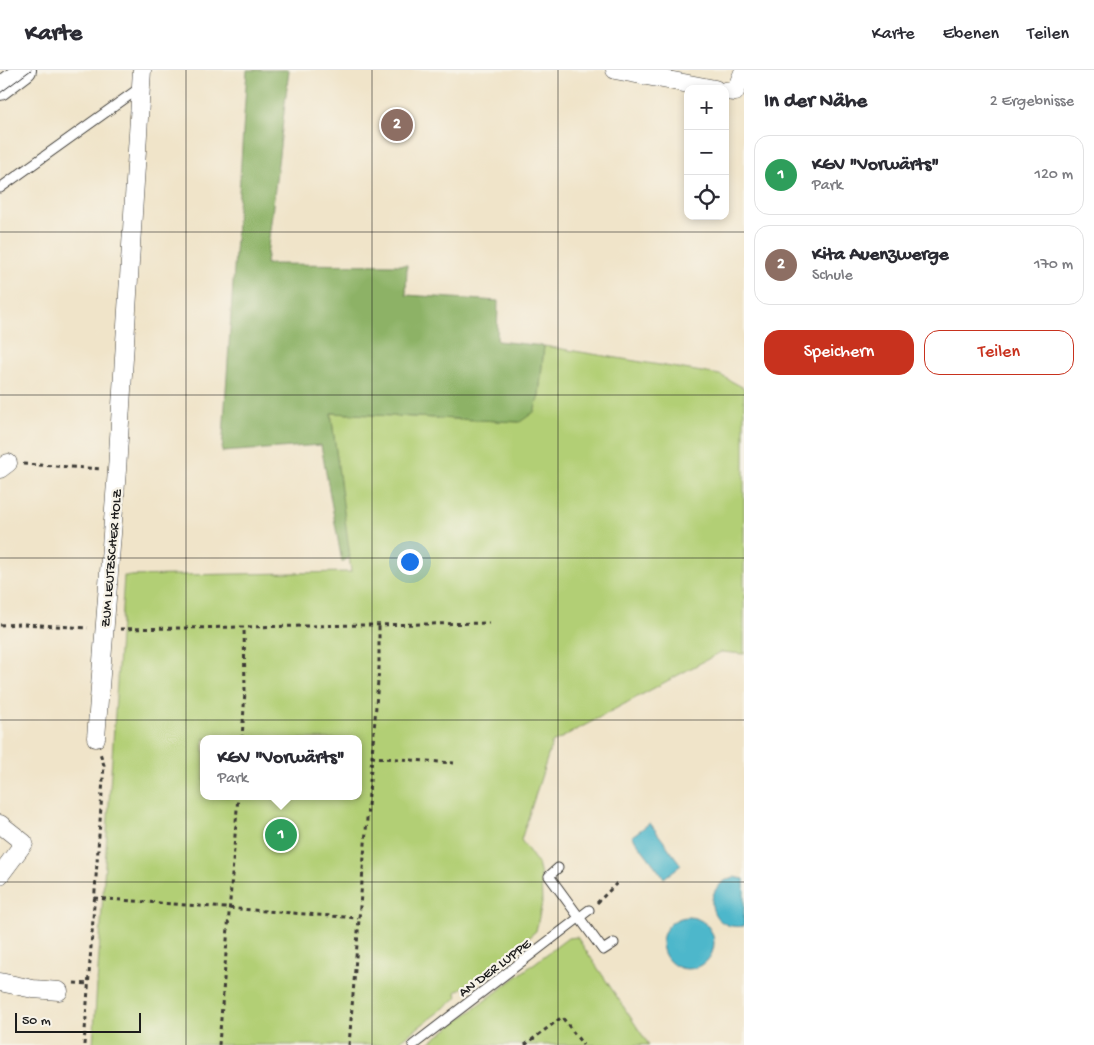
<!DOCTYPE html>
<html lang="de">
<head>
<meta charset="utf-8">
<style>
	body { margin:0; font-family:"Gochi Hand",sans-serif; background:#f2f2f3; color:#2b2b33 }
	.controls { position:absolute; right:15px; top:15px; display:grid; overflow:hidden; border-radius:10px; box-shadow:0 2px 8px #0003 }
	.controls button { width:45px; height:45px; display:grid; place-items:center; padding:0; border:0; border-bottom:1px solid #e1e1e2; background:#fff; color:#2b2b33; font:25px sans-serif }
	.scale { position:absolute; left:15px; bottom:12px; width:126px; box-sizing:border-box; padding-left:5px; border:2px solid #1c1c1c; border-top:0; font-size:14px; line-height:18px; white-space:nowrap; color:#1c1c1c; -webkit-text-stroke:4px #f7f3e8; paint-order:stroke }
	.you { position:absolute; left:409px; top:491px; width:18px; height:18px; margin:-12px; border:4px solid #fff; border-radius:50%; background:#1a73e8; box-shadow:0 0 0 8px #1a73e833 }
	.badge { display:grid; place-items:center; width:32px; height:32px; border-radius:50%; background:#c8321e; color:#fff; font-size:16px; font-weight:700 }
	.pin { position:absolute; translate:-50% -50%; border:2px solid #fff; box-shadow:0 1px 5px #0006 }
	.popup { position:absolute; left:200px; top:665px; width:162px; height:65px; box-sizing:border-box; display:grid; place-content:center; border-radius:10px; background:#fff; filter:drop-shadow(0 1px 4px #0005); font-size:16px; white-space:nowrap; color:#7c7c81 }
	.popup b { font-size:19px; color:#2b2b33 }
	.popup::after { content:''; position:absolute; left:50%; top:100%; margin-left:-10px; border:10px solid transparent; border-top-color:#fff }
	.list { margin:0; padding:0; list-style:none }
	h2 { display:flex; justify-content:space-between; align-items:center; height:65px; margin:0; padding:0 20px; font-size:21px }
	h2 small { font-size:16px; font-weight:400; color:#7c7c81 }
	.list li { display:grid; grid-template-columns:32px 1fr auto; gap:15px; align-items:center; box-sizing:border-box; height:80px; margin:0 10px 10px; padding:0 10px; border:1px solid #e1e1e2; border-radius:15px }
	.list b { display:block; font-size:19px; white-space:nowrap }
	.list p { margin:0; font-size:16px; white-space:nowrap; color:#7c7c81 }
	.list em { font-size:16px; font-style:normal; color:#7c7c81 }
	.actions { display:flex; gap:10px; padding:15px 20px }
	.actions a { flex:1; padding:11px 0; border:1px solid #c8321e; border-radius:15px; text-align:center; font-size:18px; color:#c8321e }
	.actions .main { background:#c8321e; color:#fff }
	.icon { flex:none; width:28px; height:28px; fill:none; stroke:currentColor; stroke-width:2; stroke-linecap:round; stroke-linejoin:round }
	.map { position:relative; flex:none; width:744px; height:975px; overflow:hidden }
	header { display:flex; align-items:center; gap:30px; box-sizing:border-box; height:70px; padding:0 25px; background:#fff; border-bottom:1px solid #e1e1e2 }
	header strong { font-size:24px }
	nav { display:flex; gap:28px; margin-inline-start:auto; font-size:18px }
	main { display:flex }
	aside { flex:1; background:#fff }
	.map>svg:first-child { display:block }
	.green { fill:#b2cf75; stroke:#677648; fill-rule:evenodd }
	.forest { fill:#8db266; stroke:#546741 }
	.water { fill:#4db7cb; stroke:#346a74 }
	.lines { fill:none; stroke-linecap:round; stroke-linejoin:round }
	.service-casing { stroke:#3c3a36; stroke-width:11 }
	.minor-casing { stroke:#3c3a36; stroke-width:19 }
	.tertiary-casing { stroke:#3c3a36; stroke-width:24 }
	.path { stroke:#3c3a36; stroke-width:3; stroke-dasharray:4 4; stroke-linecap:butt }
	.service { stroke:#fff; stroke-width:9 }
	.minor { stroke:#fff; stroke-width:18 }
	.tertiary { stroke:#fff; stroke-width:22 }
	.tram { stroke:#1c1c1c; stroke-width:1 }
	.grid { fill:none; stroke:#1c1c1c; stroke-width:1; stroke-opacity:0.55 }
	.labels { text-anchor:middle; stroke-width:4.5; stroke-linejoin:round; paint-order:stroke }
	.street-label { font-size:14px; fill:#1c1c1c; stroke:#f7f3e8 }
</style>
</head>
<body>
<header>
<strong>Karte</strong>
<nav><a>Karte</a><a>Ebenen</a><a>Teilen</a></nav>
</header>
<main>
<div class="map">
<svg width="744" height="975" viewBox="0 0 744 975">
	<rect width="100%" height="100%" fill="#f7f3e8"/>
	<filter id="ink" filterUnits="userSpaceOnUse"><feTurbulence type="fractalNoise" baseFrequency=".02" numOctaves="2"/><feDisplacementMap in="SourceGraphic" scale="10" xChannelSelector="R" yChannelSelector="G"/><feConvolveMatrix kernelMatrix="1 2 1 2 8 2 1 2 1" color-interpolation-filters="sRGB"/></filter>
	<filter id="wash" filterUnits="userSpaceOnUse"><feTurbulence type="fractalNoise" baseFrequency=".0096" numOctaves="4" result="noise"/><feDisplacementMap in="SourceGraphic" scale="20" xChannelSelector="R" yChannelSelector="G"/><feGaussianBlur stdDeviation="1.12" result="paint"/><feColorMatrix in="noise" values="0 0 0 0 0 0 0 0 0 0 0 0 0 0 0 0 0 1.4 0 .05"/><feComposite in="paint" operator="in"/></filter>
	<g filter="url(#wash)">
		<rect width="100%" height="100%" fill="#f0e4c9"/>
		<g class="green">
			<path d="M544,276L720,305L744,318V584L721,582L552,673L521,770L538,794L541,806L542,833L536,861L493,898L456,922L457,928L395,975H93L124,506L351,502L331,343L520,352L539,326ZM204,669H358V726H204Z"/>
			<path d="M577,867L649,975H426L568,868Z"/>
		</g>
		<path class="forest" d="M247,0H289L266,194L407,195L406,225L498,231L497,271L544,276L539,326L534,342L520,352L331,343L350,487L342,492L321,375L222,382Z"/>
		<g class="water">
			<path d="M650,753L681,795L664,808L632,766Z"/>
			<path d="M734,807L744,809V856C708,862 699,817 734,807Z"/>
			<circle cx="688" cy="873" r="26"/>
		</g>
	</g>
	<g filter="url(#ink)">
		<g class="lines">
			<g class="service-casing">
				<g id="service">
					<path d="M0,118L141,17"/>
					<path d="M558,798L549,806L603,880L614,873"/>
					<path d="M413,975L589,840"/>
				</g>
			</g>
			<g class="minor-casing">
				<g id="minor">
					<path d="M615,0L715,19"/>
					<path d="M725,21L735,22L744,0"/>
					<path d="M0,399L8,393"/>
					<path d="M96,668L117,400L142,0"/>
					<path d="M0,754L24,773L0,805"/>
					<path d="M0,912L33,919L59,921"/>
				</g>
			</g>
			<g class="tertiary-casing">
				<path id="tertiary" d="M0,19L25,0"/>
			</g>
			<g class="path">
				<path d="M23,394L102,399"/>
				<path d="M0,555L22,554L88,558"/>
				<path d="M120,559L489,553"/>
				<path d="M242,669L245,621L244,557"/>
				<path d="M371,687L454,693"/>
				<path d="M94,828L358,848"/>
				<path d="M597,833L618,812"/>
				<path d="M74,913L88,914"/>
				<path d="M84,975L104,695L100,683"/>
				<path d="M219,975L238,726"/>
				<path d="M349,975L379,598V555"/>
				<path d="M525,975L562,947L583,975"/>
			</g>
			<use href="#service" class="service"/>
			<use href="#minor" class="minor"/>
			<use href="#tertiary" class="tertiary"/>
			<path class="tram" d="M0,23L31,0"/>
		</g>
	</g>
	<path class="grid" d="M186,0V975M372,0V975M558,0V975M0,162H744M0,325H744M0,488H744M0,650H744M0,812H744"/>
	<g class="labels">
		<g class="street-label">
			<text transform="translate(110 488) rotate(-85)" y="5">ZUM LEUTZSCHER HOLZ</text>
			<text transform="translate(494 897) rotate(-37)" y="5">AN DER LUPPE</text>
		</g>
	</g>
</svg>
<div class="controls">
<button>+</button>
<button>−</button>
<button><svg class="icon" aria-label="locate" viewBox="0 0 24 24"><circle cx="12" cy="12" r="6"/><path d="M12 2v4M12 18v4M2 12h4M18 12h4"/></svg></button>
</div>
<div class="scale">50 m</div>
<div class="you"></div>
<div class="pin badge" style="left:281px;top:765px;background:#2e9e5b">1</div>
<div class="popup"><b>KGV &quot;Vorwärts&quot;</b>Park</div>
<div class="pin badge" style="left:397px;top:55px;background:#8d6e63">2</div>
</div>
<aside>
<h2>In der Nähe<small>2 Ergebnisse</small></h2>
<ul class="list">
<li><span class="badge" style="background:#2e9e5b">1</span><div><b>KGV &quot;Vorwärts&quot;</b><p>Park</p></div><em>120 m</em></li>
<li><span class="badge" style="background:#8d6e63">2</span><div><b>Kita Auenzwerge</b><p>Schule</p></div><em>170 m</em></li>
</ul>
<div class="actions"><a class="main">Speichern</a><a>Teilen</a></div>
</aside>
</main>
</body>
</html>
